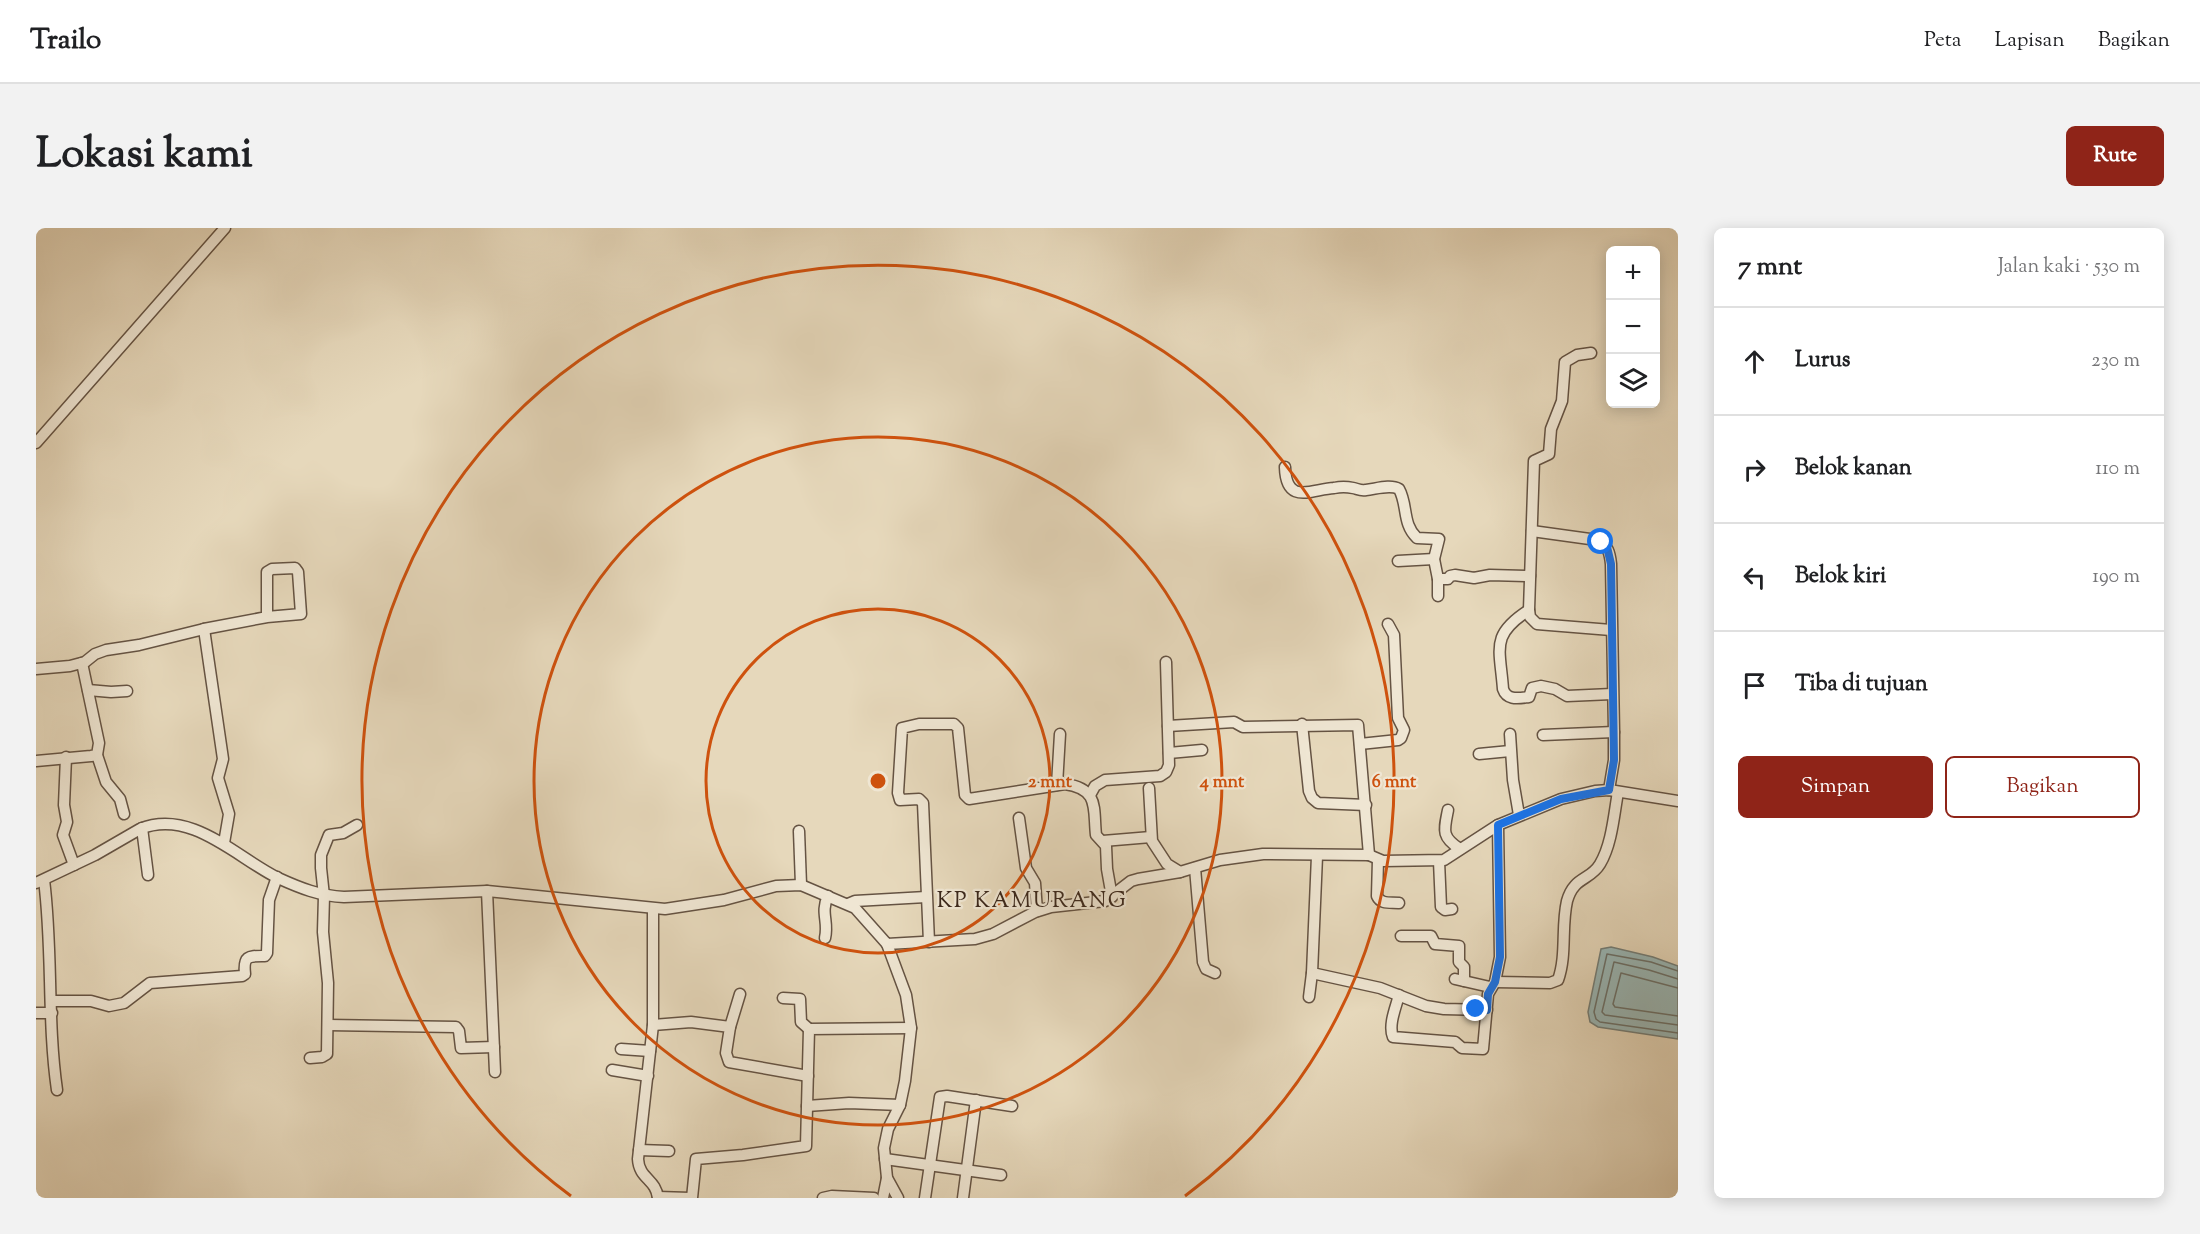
<!DOCTYPE html>
<html lang="id">
<head>
<meta charset="utf-8">
<style>
	body { margin:0; font-family:"Sorts Mill Goudy",serif; background:#f2f2f2; color:#202124 }
	.controls { position:absolute; right:18px; top:18px; display:grid; overflow:hidden; border-radius:9px; box-shadow:0 3px 15px #0003 }
	.controls button { width:54px; height:54px; display:grid; place-items:center; padding:0; border:0; border-bottom:2px solid #e0e0e0; background:#fff; color:#202124; font:30px sans-serif }
	.stop { position:absolute; width:18px; height:18px; margin:-14px; border:4px solid #1a73e8; border-radius:50%; background:#fff }
	.stop.end { background:#1a73e8; border-color:#fff; box-shadow:0 2px 6px #0008 }
	.list { margin:0; padding:0; list-style:none }
	h2 { display:flex; justify-content:space-between; align-items:center; height:78px; margin:0; padding:0 24px; font-size:26px }
	h2 small { font-size:20px; font-weight:400; color:#757577 }
	.list li { display:grid; grid-template-columns:39px 1fr auto; gap:18px; align-items:center; box-sizing:border-box; height:108px; padding:0 24px; border-top:2px solid #e0e0e0 }
	.list b { display:block; font-size:22px; white-space:nowrap }
	.list em { font-size:20px; font-style:normal; color:#757577 }
	.actions { display:flex; gap:12px; padding:18px 24px }
	.actions a { flex:1; padding:14px 0; border:2px solid #8f2418; border-radius:9px; text-align:center; font-size:21px; color:#8f2418 }
	.actions .main { background:#8f2418; color:#fff }
	.icon { flex:none; width:33px; height:33px; fill:none; stroke:currentColor; stroke-width:2; stroke-linecap:round; stroke-linejoin:round }
	.map { position:relative; flex:none; width:1642px; height:970px; overflow:hidden; border-radius:9px }
	header { display:flex; align-items:center; gap:36px; box-sizing:border-box; height:84px; padding:0 30px; background:#fff; border-bottom:2px solid #e0e0e0 }
	header strong { font-size:28px }
	nav { display:flex; gap:33px; margin-inline-start:auto; font-size:21px }
	.intro { display:flex; align-items:center; justify-content:space-between; box-sizing:border-box; height:144px; padding:0 36px }
	h1 { margin:0; font-size:42px }
	.button { padding:15px 27px; border-radius:9px; background:#8f2418; color:#fff; font-size:21px; font-weight:700 }
	main { display:flex; gap:36px; padding:0 36px }
	aside { flex:1; background:#fff; border-radius:9px; box-shadow:0 3px 15px #0003 }
	.map>svg:first-child { display:block }
	.water { fill:#99b8b8; stroke:#737e79; stroke-width:1.5 }
	.lines { fill:none; stroke-linecap:round; stroke-linejoin:round }
	.shore { stroke:#6a706a; stroke-width:1.5 }
	.minor-casing { stroke:#655343; stroke-width:13 }
	.minor { stroke:#efe6d3; stroke-width:10 }
	.route { stroke:#1a73e8; stroke-width:8 }
	.ring { fill:none; stroke:#ce520e; stroke-width:3 }
	.labels { text-anchor:middle; stroke-width:4.5; stroke-linejoin:round; paint-order:stroke }
	.neighbourhood-label { font-size:22px; letter-spacing:1.5px; fill:#3a271b; stroke:#efe6d3 }
	.centre { fill:#ce520e; stroke:#efe6d3; stroke-width:3 }
	.ring-label { font-size:18px; text-anchor:middle; font-weight:bold; fill:#ce520e; stroke:#efe6d3; stroke-width:4.5; stroke-linejoin:round; paint-order:stroke }
</style>
</head>
<body>
<header>
<strong>Trailo</strong>
<nav><a>Peta</a><a>Lapisan</a><a>Bagikan</a></nav>
</header>
<div class="intro"><h1>Lokasi kami</h1><a class="button">Rute</a></div>
<main>
<div class="map">
<svg width="1642" height="970" viewBox="0 0 1642 970">
	<rect width="100%" height="100%" fill="#e6d8bb"/>
	<filter id="stains"><feTurbulence type="fractalNoise" baseFrequency=".00333" numOctaves="4"/><feColorMatrix values="0 0 0 0 .2 0 0 0 0 .09 0 0 0 0 .02 0 0 0 .5 -.17"/></filter>
	<radialGradient id="worn" r=".72"><stop offset=".6" stop-color="#630" stop-opacity="0"/><stop offset="1" stop-color="#630" stop-opacity=".3"/></radialGradient>
	<path class="water" d="M1575,719L1617,729L1642,738V811L1562,799L1554,794L1552,784L1565,721Z"/>
	<g class="lines">
		<g class="shore">
			<path d="M1642,743L1615,734L1571,726L1558,784L1560,791L1564,794L1642,805"/>
			<path d="M1642,751L1613,742L1578,734L1566,784L1569,787L1642,797"/>
			<path d="M1642,760L1585,745L1577,776L1579,779L1642,788"/>
		</g>
		<g class="minor-casing">
			<g id="minor">
				<path d="M1555,125L1541,127L1529,134L1526,173L1515,201L1513,226L1498,233L1493,382L1494,389L1501,396L1575,402"/>
				<path d="M0,215L189,0"/>
				<path d="M1249,239C1250,278 1276,261 1298,260C1303,259 1312,259 1317,260C1322,261 1324,263 1330,262C1340,261 1354,256 1363,261C1372,277 1366,296 1381,310L1403,311L1398,331L1402,351"/>
				<path d="M1496,303L1561,312C1572,316 1574,326 1575,336L1578,504V532L1573,562"/>
				<path d="M1362,333L1398,331"/>
				<path d="M1402,368V351H1412L1414,348L1419,347L1438,350L1454,347L1494,348"/>
				<path d="M1493,382C1454,407 1464,420 1467,461C1471,473 1483,470 1493,469L1496,460L1505,458L1519,461L1531,468L1576,466"/>
				<path d="M168,401L187,531L182,550L193,586L188,615"/>
				<path d="M0,441L34,438L49,434L59,426L70,422L103,417L168,401L231,389V344L236,341L259,340L262,344L265,386L231,389"/>
				<path d="M52,462L75,464L91,463"/>
				<path d="M1266,496L1273,563L1276,570L1282,575L1330,577"/>
				<path d="M1132,498L1198,494L1207,499L1322,497L1333,627"/>
				<path d="M1474,506L1477,552L1483,587"/>
				<path d="M1507,507L1578,504"/>
				<path d="M1324,516L1362,512L1365,510L1368,502L1362,490L1358,407L1352,396"/>
				<path d="M1133,525L1166,522"/>
				<path d="M1443,526L1474,523"/>
				<path d="M61,527L70,554L84,571L88,586"/>
				<path d="M30,529L28,577L31,594L27,607L38,637"/>
				<path d="M0,533L55,528L61,527L63,515L46,435"/>
				<path d="M1021,557L1024,506"/>
				<path d="M1113,560L1116,613L1131,636L1144,644"/>
				<path d="M1054,567L1059,558L1069,552L1124,548L1130,544L1133,537L1130,434"/>
				<path d="M1412,582C1408,602 1405,609 1424,621"/>
				<path d="M983,590L990,640L999,655L1001,683"/>
				<path d="M106,600L112,647"/>
				<path d="M763,603L765,657"/>
				<path d="M1067,613L1115,609"/>
				<path d="M1281,628L1276,745L1344,760L1390,778L1408,781L1451,782"/>
				<path d="M1342,632L1341,668C1345,677 1355,674 1363,675"/>
				<path d="M1403,633L1405,679L1409,682L1416,681"/>
				<path d="M1159,640L1167,734L1170,741L1179,745"/>
				<path d="M8,652C17,722 11,793 21,862"/>
				<path d="M0,655L59,627L104,601C155,580 201,630 242,650C264,660 284,668 308,669L451,663L629,681L688,672L740,658L765,657L819,680L851,716L939,711L957,706L999,684L1015,679L1069,673L1095,653L1102,651L1144,644L1184,632L1227,626L1333,627L1347,633L1408,632L1462,597L1525,571L1559,563L1573,562L1642,573"/>
				<path d="M451,663L459,844"/>
				<path d="M812,676L819,673L890,669"/>
				<path d="M617,681V797L602,931C603,951 620,951 622,970"/>
				<path d="M1365,708H1395L1399,716L1423,718V734L1428,739V753"/>
				<path d="M789,710C793,693 784,685 792,668"/>
				<path d="M893,714L887,575L883,571L864,572L862,565L866,500L883,496H918L922,500L929,567L933,571L1029,556C1064,561 1057,581 1060,607L1070,618L1071,641L1076,669"/>
				<path d="M851,716L870,767L875,800L869,853L864,877L852,901L848,920L851,950L862,970"/>
				<path d="M1419,751L1454,759"/>
				<path d="M1459,754L1514,755L1522,752C1531,727 1525,699 1531,673C1538,648 1554,653 1564,636C1576,616 1578,586 1582,564"/>
				<path d="M1363,767C1360,779 1352,797 1357,809L1419,814L1426,820L1447,821L1452,766L1459,754L1464,729L1462,597"/>
				<path d="M1273,769L1276,745"/>
				<path d="M747,770L764,771L765,794L773,801"/>
				<path d="M16,773H55L73,778L88,775L114,755L206,748L209,746C207,727 213,728 229,728L231,725L233,672L241,649"/>
				<path d="M0,785H16"/>
				<path d="M292,797L420,799L423,803L425,820L458,819"/>
				<path d="M617,797L655,794L694,799L690,825L693,834L772,848"/>
				<path d="M694,799L704,766"/>
				<path d="M585,821L614,823"/>
				<path d="M274,830L286,829L291,826L292,755L287,704L288,668L285,640V627L293,607L307,605L321,597"/>
				<path d="M576,842L612,848"/>
				<path d="M771,878L813,875L864,877"/>
				<path d="M603,922L633,923"/>
				<path d="M849,931L965,947"/>
				<path d="M622,969L654,970"/>
				<path d="M656,970L660,931L707,927L770,918L773,801L875,800"/>
				<path d="M787,970L796,968L838,970"/>
				<path d="M847,970L851,950"/>
				<path d="M889,970L904,869L911,868L976,878"/>
				<path d="M927,970L940,872"/>
			</g>
		</g>
		<use href="#minor" class="minor"/>
	</g>
	<g class="lines">
		<path class="route" d="M1440,781L1451,782L1452,766L1459,754L1464,729L1462,597L1525,571L1573,562L1578,532L1575,336L1571,319L1565,314"/>
	</g>
	<g class="ring">
		<circle cx="842" cy="553" r="172"/>
		<circle cx="842" cy="553" r="344"/>
		<path d="M535 968A516 516 0 1 1 1149 968"/>
	</g>
	<g class="labels">
		<g class="neighbourhood-label">
			<text x="996" y="679">KP KAMURANG</text>
		</g>
	</g>
	<circle cx="842" cy="553" r="9" class="centre"/>
	<g class="ring-label">
		<text x="1014" y="559">2 mnt</text>
		<text x="1186" y="559">4 mnt</text>
		<text x="1358" y="559">6 mnt</text>
	</g>
	<rect width="100%" height="100%" filter="url(#stains)"/>
	<rect width="100%" height="100%" fill="url(#worn)"/>
</svg>
<div class="controls">
<button>+</button>
<button>−</button>
<button><svg class="icon" aria-label="layers" viewBox="0 0 24 24"><path d="M12 4l9 5-9 5-9-5zM3 14l9 5 9-5"/></svg></button>
</div>
<div class="stop" style="left:1565px;top:314px"></div>
<div class="stop end" style="left:1440px;top:781px"></div>
</div>
<aside>
<h2>7 mnt<small>Jalan kaki · 530 m</small></h2>
<ul class="list">
<li><svg class="icon" aria-label="ahead" viewBox="0 0 24 24"><path d="M12 20V5M6 11l6-6 6 6"/></svg><div><b>Lurus</b></div><em>230 m</em></li>
<li><svg class="icon" aria-label="right" viewBox="0 0 24 24"><path d="M7 20v-9h11M14 6l5 5-5 5"/></svg><div><b>Belok kanan</b></div><em>110 m</em></li>
<li><svg class="icon" aria-label="left" viewBox="0 0 24 24"><path d="M17 20v-9H6M10 6l-5 5 5 5"/></svg><div><b>Belok kiri</b></div><em>190 m</em></li>
<li><svg class="icon" aria-label="arrive" viewBox="0 0 24 24"><path d="M6 21V4h12l-3 4 3 4H6"/></svg><div><b>Tiba di tujuan</b></div></li>
</ul>
<div class="actions"><a class="main">Simpan</a><a>Bagikan</a></div>
</aside>
</main>
</body>
</html>
